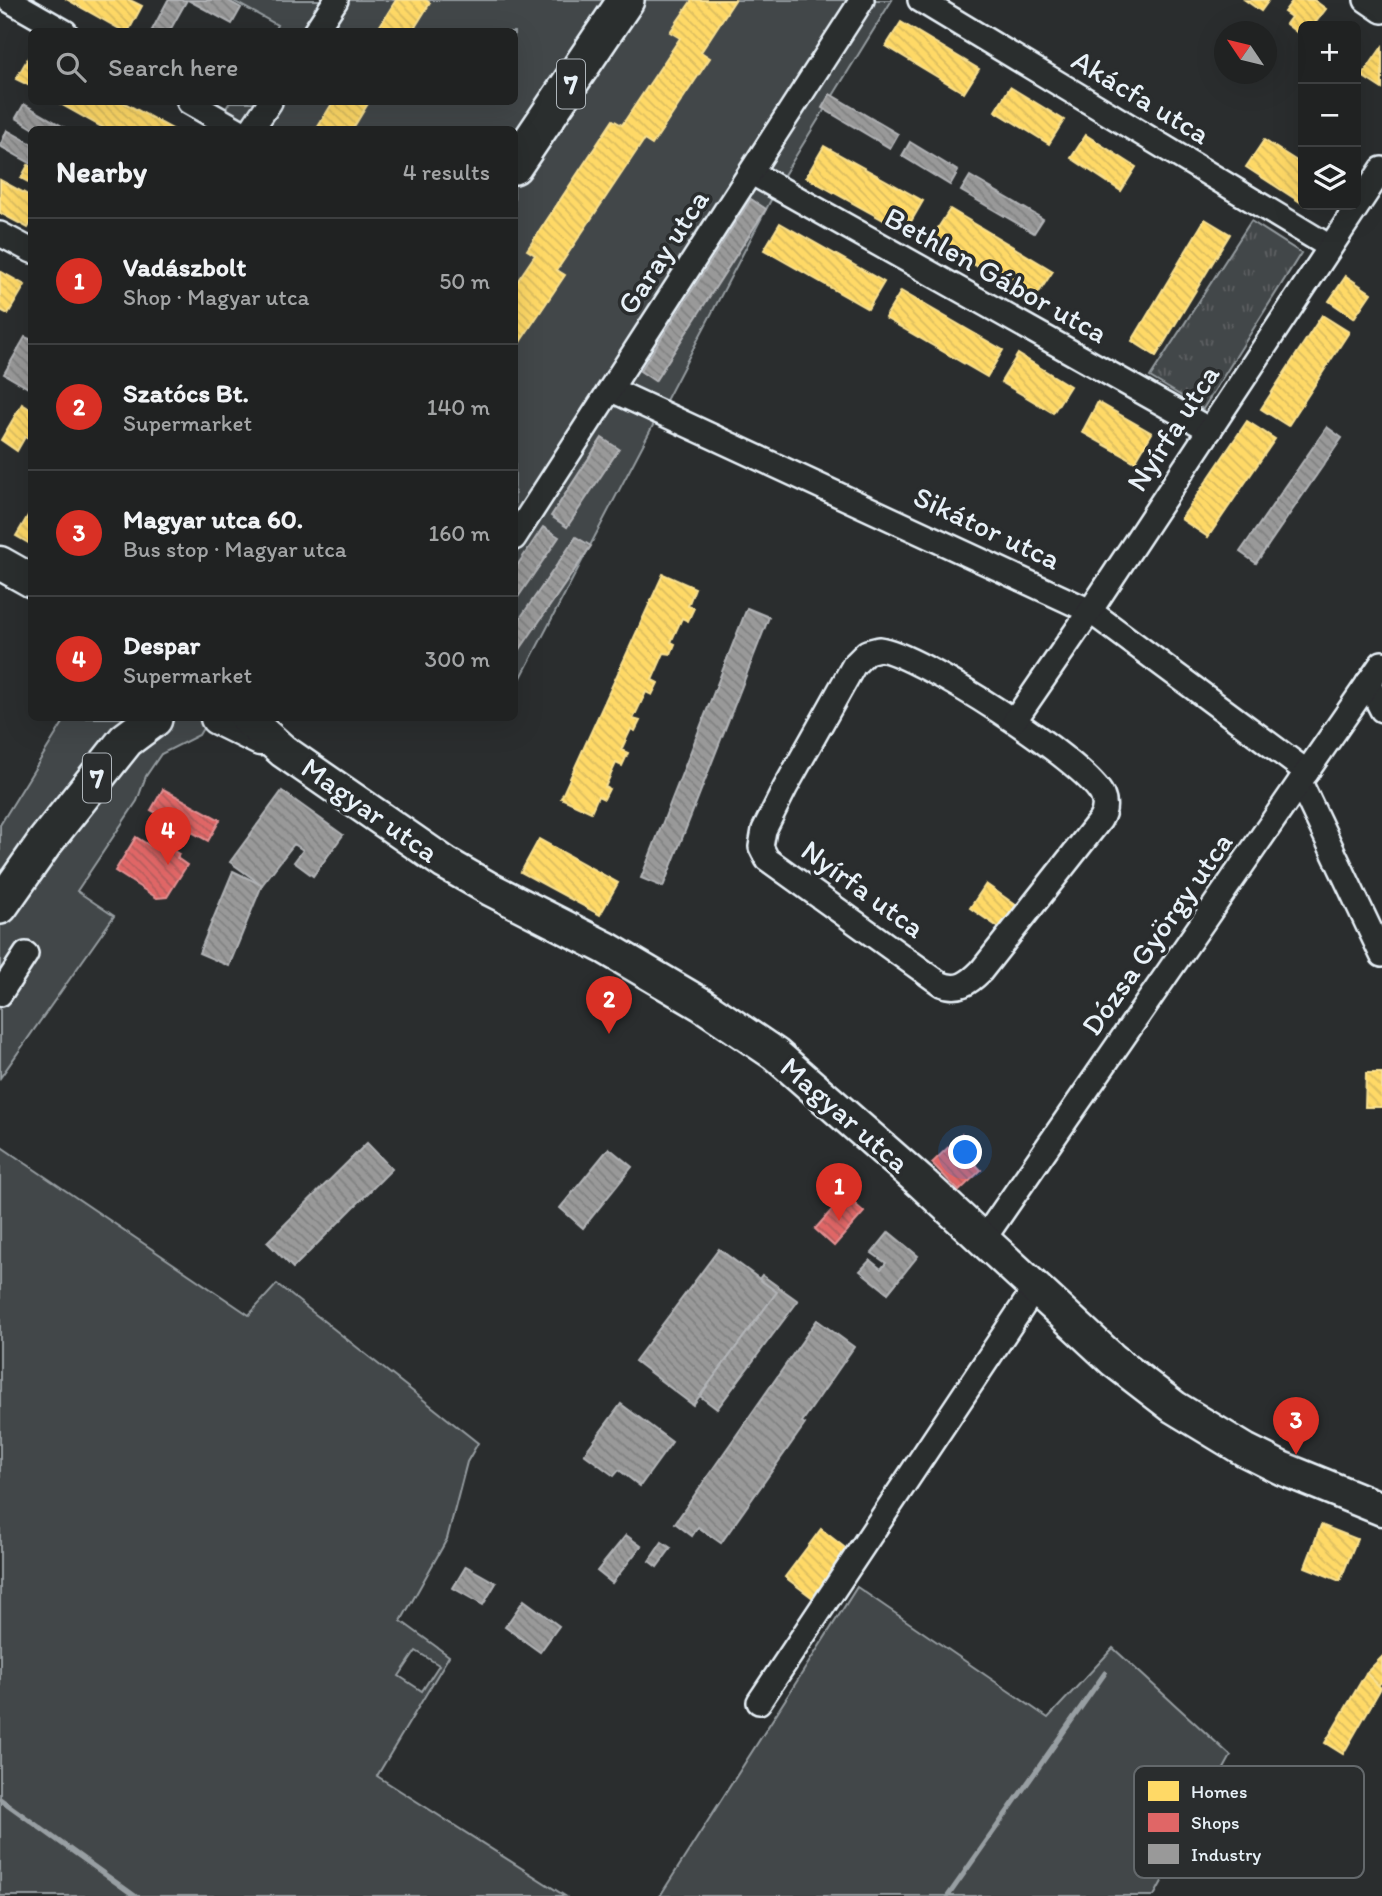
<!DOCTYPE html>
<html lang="en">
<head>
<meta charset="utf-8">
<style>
	body { margin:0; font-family:Itim,sans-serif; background:#282a2a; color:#f1f3f6 }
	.controls { position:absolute; right:21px; top:21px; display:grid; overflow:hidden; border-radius:10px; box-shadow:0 7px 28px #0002 }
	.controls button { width:63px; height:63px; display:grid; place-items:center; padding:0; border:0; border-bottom:2px solid #3d3f40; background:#202222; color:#f1f3f6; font:35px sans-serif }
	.compass { position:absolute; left:1214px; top:21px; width:63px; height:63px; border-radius:50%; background:#202222; box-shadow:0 7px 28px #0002; rotate:305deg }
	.you { position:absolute; left:966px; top:1153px; width:24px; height:24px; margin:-18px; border:5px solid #fff; border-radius:50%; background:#1a73e8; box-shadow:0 0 0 10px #1a73e833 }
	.badge { display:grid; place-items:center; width:46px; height:46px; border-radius:50%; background:#d93025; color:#fff; font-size:23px; font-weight:700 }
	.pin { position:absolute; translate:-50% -58px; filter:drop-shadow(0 2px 4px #0008) }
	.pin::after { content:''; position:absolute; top:37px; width:24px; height:21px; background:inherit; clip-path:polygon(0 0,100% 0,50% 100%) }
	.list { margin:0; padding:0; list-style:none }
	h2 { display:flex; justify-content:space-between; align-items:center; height:91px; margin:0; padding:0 28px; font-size:30px }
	h2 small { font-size:23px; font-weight:400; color:#a2a4a5 }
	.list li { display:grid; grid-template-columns:46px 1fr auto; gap:21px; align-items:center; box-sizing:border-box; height:126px; padding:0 28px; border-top:2px solid #3d3f40 }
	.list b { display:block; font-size:26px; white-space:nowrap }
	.list p { margin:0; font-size:23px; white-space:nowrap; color:#a2a4a5 }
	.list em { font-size:23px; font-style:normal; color:#a2a4a5 }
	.icon { flex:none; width:38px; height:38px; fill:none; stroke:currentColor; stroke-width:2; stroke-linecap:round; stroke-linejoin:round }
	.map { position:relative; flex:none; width:1382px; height:1896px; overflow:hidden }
	.search { position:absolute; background:#202222; box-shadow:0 7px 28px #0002; left:28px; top:28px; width:490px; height:77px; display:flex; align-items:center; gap:18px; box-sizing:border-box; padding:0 24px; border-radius:10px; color:#a2a4a5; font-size:26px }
	.panel { position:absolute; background:#202222; box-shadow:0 7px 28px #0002; left:28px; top:126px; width:490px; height:595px; border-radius:10px }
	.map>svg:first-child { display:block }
	.grass { fill:#424648; stroke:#959ca0; stroke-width:2; fill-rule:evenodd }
	.park { fill:url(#park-tufts); stroke:#959ca0; stroke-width:2 }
	.homes { fill:url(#homes-back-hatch); stroke:#f8e092; stroke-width:2 }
	.shops { fill:url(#shops-back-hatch); stroke:#e29092; stroke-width:2 }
	.industry { fill:url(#industry-back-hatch); stroke:#b1b3b6; stroke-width:2 }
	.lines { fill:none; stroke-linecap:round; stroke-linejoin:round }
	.stream { stroke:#989fa3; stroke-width:5 }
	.street-casing { stroke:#e8f1f8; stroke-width:28 }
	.secondary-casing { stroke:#e8f1f8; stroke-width:37 }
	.primary-casing { stroke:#e8f1f8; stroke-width:40 }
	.street { stroke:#2a2d2e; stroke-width:23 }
	.secondary { stroke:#2a2d2e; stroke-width:32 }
	.primary { stroke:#2a2d2e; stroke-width:35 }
	.labels { text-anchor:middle; stroke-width:7; stroke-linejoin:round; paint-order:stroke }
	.shield { fill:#2a2d2e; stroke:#afb6bb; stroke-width:2 }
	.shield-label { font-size:28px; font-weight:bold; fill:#e8f1f8 }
	.street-label { font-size:30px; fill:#e8f1f8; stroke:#2a2d2e }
	.key { fill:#2a2d2e; stroke:#63686b; stroke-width:2 }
	.key-label { font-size:19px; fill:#e8f1f8 }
</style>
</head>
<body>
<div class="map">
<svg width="1382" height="1896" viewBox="0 0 1382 1896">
	<defs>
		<pattern id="park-tufts" width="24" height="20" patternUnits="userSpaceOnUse" patternTransform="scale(1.75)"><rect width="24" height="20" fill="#424648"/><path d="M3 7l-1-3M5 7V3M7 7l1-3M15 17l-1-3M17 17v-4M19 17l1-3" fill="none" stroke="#5d6163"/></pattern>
		<pattern id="homes-back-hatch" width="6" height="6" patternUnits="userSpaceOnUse" patternTransform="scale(1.75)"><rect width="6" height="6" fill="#ffd966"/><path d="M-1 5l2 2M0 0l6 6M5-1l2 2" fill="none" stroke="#dabc60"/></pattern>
		<pattern id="shops-back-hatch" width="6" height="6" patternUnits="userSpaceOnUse" patternTransform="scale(1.75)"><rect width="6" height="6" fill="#e06666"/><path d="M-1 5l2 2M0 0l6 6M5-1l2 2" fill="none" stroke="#b25d5e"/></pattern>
		<pattern id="industry-back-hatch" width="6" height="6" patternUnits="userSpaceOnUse" patternTransform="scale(1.75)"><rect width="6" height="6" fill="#999"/><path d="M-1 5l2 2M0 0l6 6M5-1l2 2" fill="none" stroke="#808181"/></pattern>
	</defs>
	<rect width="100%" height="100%" fill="#2a2d2e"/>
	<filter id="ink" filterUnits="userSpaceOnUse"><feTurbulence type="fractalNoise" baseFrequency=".0143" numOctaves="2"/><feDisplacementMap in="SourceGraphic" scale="14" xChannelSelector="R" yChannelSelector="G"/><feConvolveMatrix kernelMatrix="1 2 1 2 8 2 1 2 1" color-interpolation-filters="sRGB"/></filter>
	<g filter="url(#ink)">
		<g class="grass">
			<path d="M232,0H892L784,175L515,689L514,130H212L230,102H514V32L274,31L277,25Z"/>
			<path d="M66,718H209L199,735L161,754L146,776L137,801L77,891L114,916L0,1078V825Z"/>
			<path d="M0,1146L249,1315L277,1284L478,1443L467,1462L447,1539L401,1621L449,1656L377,1776L565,1896H0ZM416,1651L439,1665L422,1691L399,1676Z"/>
			<path d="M857,1587L1048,1718L1113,1648L1231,1756L1154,1896H660Z"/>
		</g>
		<path class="park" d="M1251,221L1301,253L1203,409L1150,377Z"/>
		<g class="homes">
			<path d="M68,0H130L142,6L128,32H125Z"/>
			<path d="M396,0H426L430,3L412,32H376Z"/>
			<path d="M692,0H735L701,52L710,58L652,145L644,140L557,270L565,275L514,351V286L535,255L527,250L613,120L622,125L680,38L670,32Z"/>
			<path d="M1245,0H1269L1261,11Z"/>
			<path d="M1293,0H1314L1326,9L1313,26H1303V37L1286,24L1291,17L1284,12Z"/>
			<path d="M901,22L979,69L964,93L886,46Z"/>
			<path d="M1382,47V89L1362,76Z"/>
			<path d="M32,51V87L16,79Z"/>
			<path d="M1010,87L1064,120L1049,144L995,111Z"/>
			<path d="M57,102H123L174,130H107Z"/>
			<path d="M333,102H369L352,130H316Z"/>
			<path d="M1086,135L1136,167L1121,191L1071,158Z"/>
			<path d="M1264,140L1303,165V204L1246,167Z"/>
			<path d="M824,146L923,201L905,232L806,177Z"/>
			<path d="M28,165L32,167V184L21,178Z"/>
			<path d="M0,180L32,197V221L28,228L0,213Z"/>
			<path d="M950,209L1053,271L1034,300L931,239Z"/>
			<path d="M1205,219L1230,234L1156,356L1132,341Z"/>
			<path d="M780,223L884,282L868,309L764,250Z"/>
			<path d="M0,271L25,285L8,314L0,310Z"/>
			<path d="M1346,276L1371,293L1354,318L1329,301Z"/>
			<path d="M901,291L1003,350L987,377L885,318Z"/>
			<path d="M1322,315L1349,332L1288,426L1261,409Z"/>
			<path d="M1018,354L1070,386L1053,413L1001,382Z"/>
			<path d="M1098,402L1152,433L1135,462L1082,432Z"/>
			<path d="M22,404L32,410V440L25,437L17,451L1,440Z"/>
			<path d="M1247,421L1275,439L1208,537L1181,519Z"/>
			<path d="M32,509V545L16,536Z"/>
			<path d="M663,574L695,588L688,606L694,608L688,621L682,618L671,642L675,644L671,654L664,653L652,680L658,683L652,695L646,692L633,719L640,721L635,731L631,729L621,750L628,753L622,766L616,763L605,787L609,789L604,799L598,796L591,812L561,798Z"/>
			<path d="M539,839L618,883L600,915L521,872Z"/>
			<path d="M986,884L1017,906L1001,929L970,908Z"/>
			<path d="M1366,1073H1382V1107H1365Z"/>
			<path d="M1321,1525L1357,1539L1340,1581L1305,1567Z"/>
			<path d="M821,1529L849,1551L813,1598L785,1577Z"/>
			<path d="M1382,1657V1682L1378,1685L1366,1673Z"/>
			<path d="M1366,1673L1381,1688L1343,1754L1325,1743Z"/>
		</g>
		<g class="shops">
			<path d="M163,789L220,820L208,841L151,810Z"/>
			<path d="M136,837L157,850L161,843L179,854L177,858L187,865L167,897L157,898L115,871Z"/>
			<path d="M962,1134L978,1151L970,1159L981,1170L959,1191L932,1163Z"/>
			<path d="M845,1195L864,1212L834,1246L815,1229Z"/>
		</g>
		<g class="industry">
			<path d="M168,0H187L169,32H151Z"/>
			<path d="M188,0H227L241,8L232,24Z"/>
			<path d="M830,94L898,134L890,148L822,108Z"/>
			<path d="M24,104L69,130H36L16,118Z"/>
			<path d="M7,130L32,144V164L0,146Z"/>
			<path d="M910,142L958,171L950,185L902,156Z"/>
			<path d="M970,176L1043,219L1034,233L961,191Z"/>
			<path d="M751,199L766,209L655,381L640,371Z"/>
			<path d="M25,337L32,340L30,389L4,374Z"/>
			<path d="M1327,427L1342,438L1256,563L1240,552Z"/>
			<path d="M602,438L619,449L567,527L551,516Z"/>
			<path d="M543,527L559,537L514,603V570Z"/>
			<path d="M576,537L591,546L514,658V627Z"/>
			<path d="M747,608L769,617L663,887L641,878Z"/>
			<path d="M282,791L343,835L313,876L294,862L303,850L294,844L262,885L230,862Z"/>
			<path d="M233,871L262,885L229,966L199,953Z"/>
			<path d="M367,1143L392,1169L293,1268L267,1242Z"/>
			<path d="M609,1148L632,1167L583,1228L560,1208Z"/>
			<path d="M889,1232L918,1256L888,1293L860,1271L870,1260L881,1269L886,1263L872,1253Z"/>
			<path d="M719,1249L777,1292L693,1405L635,1361Z"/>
			<path d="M762,1275L798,1301L717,1409L700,1396L777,1292L759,1279Z"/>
			<path d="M817,1320L854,1347L802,1422L805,1424L721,1543L698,1527L692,1536L675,1523Z"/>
			<path d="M621,1404L672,1442L640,1486L619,1470L614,1476L584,1454Z"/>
			<path d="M626,1535L641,1546L612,1583L597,1571Z"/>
			<path d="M662,1542L671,1548L657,1567L649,1561Z"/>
			<path d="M466,1566L496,1583L483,1605L453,1588Z"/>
			<path d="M524,1600L559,1626L540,1652L505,1627Z"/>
		</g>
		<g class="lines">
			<g class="stream">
				<path d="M0,1799L135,1896"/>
				<path d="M948,1896L1105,1673"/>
			</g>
			<g class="street-casing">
				<g id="street">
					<path d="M9,0L65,32"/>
					<path d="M920,0L1330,247"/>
					<path d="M1366,0L1382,11"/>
					<path d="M315,32L336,0"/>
					<path d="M189,102L238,130"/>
					<path d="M251,130L270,102"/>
					<path d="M752,173L1210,430"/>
					<path d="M0,234L32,251"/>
					<path d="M612,390L1090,611L1307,772"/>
					<path d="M514,538L862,0"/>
					<path d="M879,649C917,653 1085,761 1102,795C1106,804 1105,812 1100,820L981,971C969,983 958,991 941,984L767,859L761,847L764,830L785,788L854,665L867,652Z"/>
					<path d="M1368,683L1382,710"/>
					<path d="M1015,720L1090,611L1382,169"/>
					<path d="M1300,782L1382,955"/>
					<path d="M0,994L26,954"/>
					<path d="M983,1240L1382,663"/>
					<path d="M759,1702L1035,1288"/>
				</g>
			</g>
			<g class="secondary-casing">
				<g id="secondary">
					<path d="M0,563L32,581"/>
					<path d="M217,718L260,739"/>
					<path d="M246,718L283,751L445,863L490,889L606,948L701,1004L775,1054L922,1183L1113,1360L1174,1407L1245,1450L1281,1468L1382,1509"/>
				</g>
			</g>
			<g class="primary-casing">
				<g id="primary">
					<path d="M514,166L626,0"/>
					<path d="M0,906L45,842L126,740L154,719"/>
				</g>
			</g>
			<use href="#street" class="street"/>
			<use href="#secondary" class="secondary"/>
			<use href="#primary" class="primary"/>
		</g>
	</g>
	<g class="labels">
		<g class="shield">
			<rect x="557" y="59.5" width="28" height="49" rx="5"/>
			<rect x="83" y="753.5" width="28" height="49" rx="5"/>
		</g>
		<g class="shield-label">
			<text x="571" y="94">7</text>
			<text x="97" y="788">7</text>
		</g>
		<g class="street-label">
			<text transform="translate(1141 97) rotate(31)" y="10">Akácfa utca</text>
			<text transform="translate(663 252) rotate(-57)" y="10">Garay utca</text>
			<text transform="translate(996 275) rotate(29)" y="10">Bethlen Gábor utca</text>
			<text transform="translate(1173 428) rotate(-57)" y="10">Nyírfa utca</text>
			<text transform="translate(987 528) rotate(25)" y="10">Sikátor utca</text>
			<text transform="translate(370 810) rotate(35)" y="10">Magyar utca</text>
			<text transform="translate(863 889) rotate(36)" y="10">Nyírfa utca</text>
			<text transform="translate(1157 934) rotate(-55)" y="10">Dózsa György utca</text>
			<text transform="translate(845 1115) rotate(41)" y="10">Magyar utca</text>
		</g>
	</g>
	<rect x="1134" y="1766" width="230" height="112" rx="10" class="key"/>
	<rect x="1148" y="1781" width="31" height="20" fill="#ffd966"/>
	<rect x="1148" y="1813" width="31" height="19" fill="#e06666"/>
	<rect x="1148" y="1844" width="31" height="20" fill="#999"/>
	<g class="key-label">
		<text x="1191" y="1798">Homes</text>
		<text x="1191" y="1829">Shops</text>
		<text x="1191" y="1861">Industry</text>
	</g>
</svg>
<div class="controls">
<button>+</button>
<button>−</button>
<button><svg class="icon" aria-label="layers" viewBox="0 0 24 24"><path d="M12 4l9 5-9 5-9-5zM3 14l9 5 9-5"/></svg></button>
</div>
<svg class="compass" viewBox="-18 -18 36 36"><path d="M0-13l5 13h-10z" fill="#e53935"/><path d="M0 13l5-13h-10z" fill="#a2a4a5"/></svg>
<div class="you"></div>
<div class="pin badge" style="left:839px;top:1221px">1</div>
<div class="pin badge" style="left:609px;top:1034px">2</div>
<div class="pin badge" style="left:1296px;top:1455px">3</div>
<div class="pin badge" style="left:168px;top:865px">4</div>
<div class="search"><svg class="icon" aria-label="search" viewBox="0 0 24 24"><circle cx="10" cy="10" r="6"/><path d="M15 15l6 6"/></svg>Search here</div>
<section class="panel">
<h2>Nearby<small>4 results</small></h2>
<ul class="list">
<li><span class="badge">1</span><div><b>Vadászbolt</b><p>Shop · Magyar utca</p></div><em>50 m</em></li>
<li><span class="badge">2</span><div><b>Szatócs Bt.</b><p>Supermarket</p></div><em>140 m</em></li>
<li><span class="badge">3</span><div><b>Magyar utca 60.</b><p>Bus stop · Magyar utca</p></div><em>160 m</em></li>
<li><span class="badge">4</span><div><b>Despar</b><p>Supermarket</p></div><em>300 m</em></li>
</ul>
</section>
</div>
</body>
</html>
